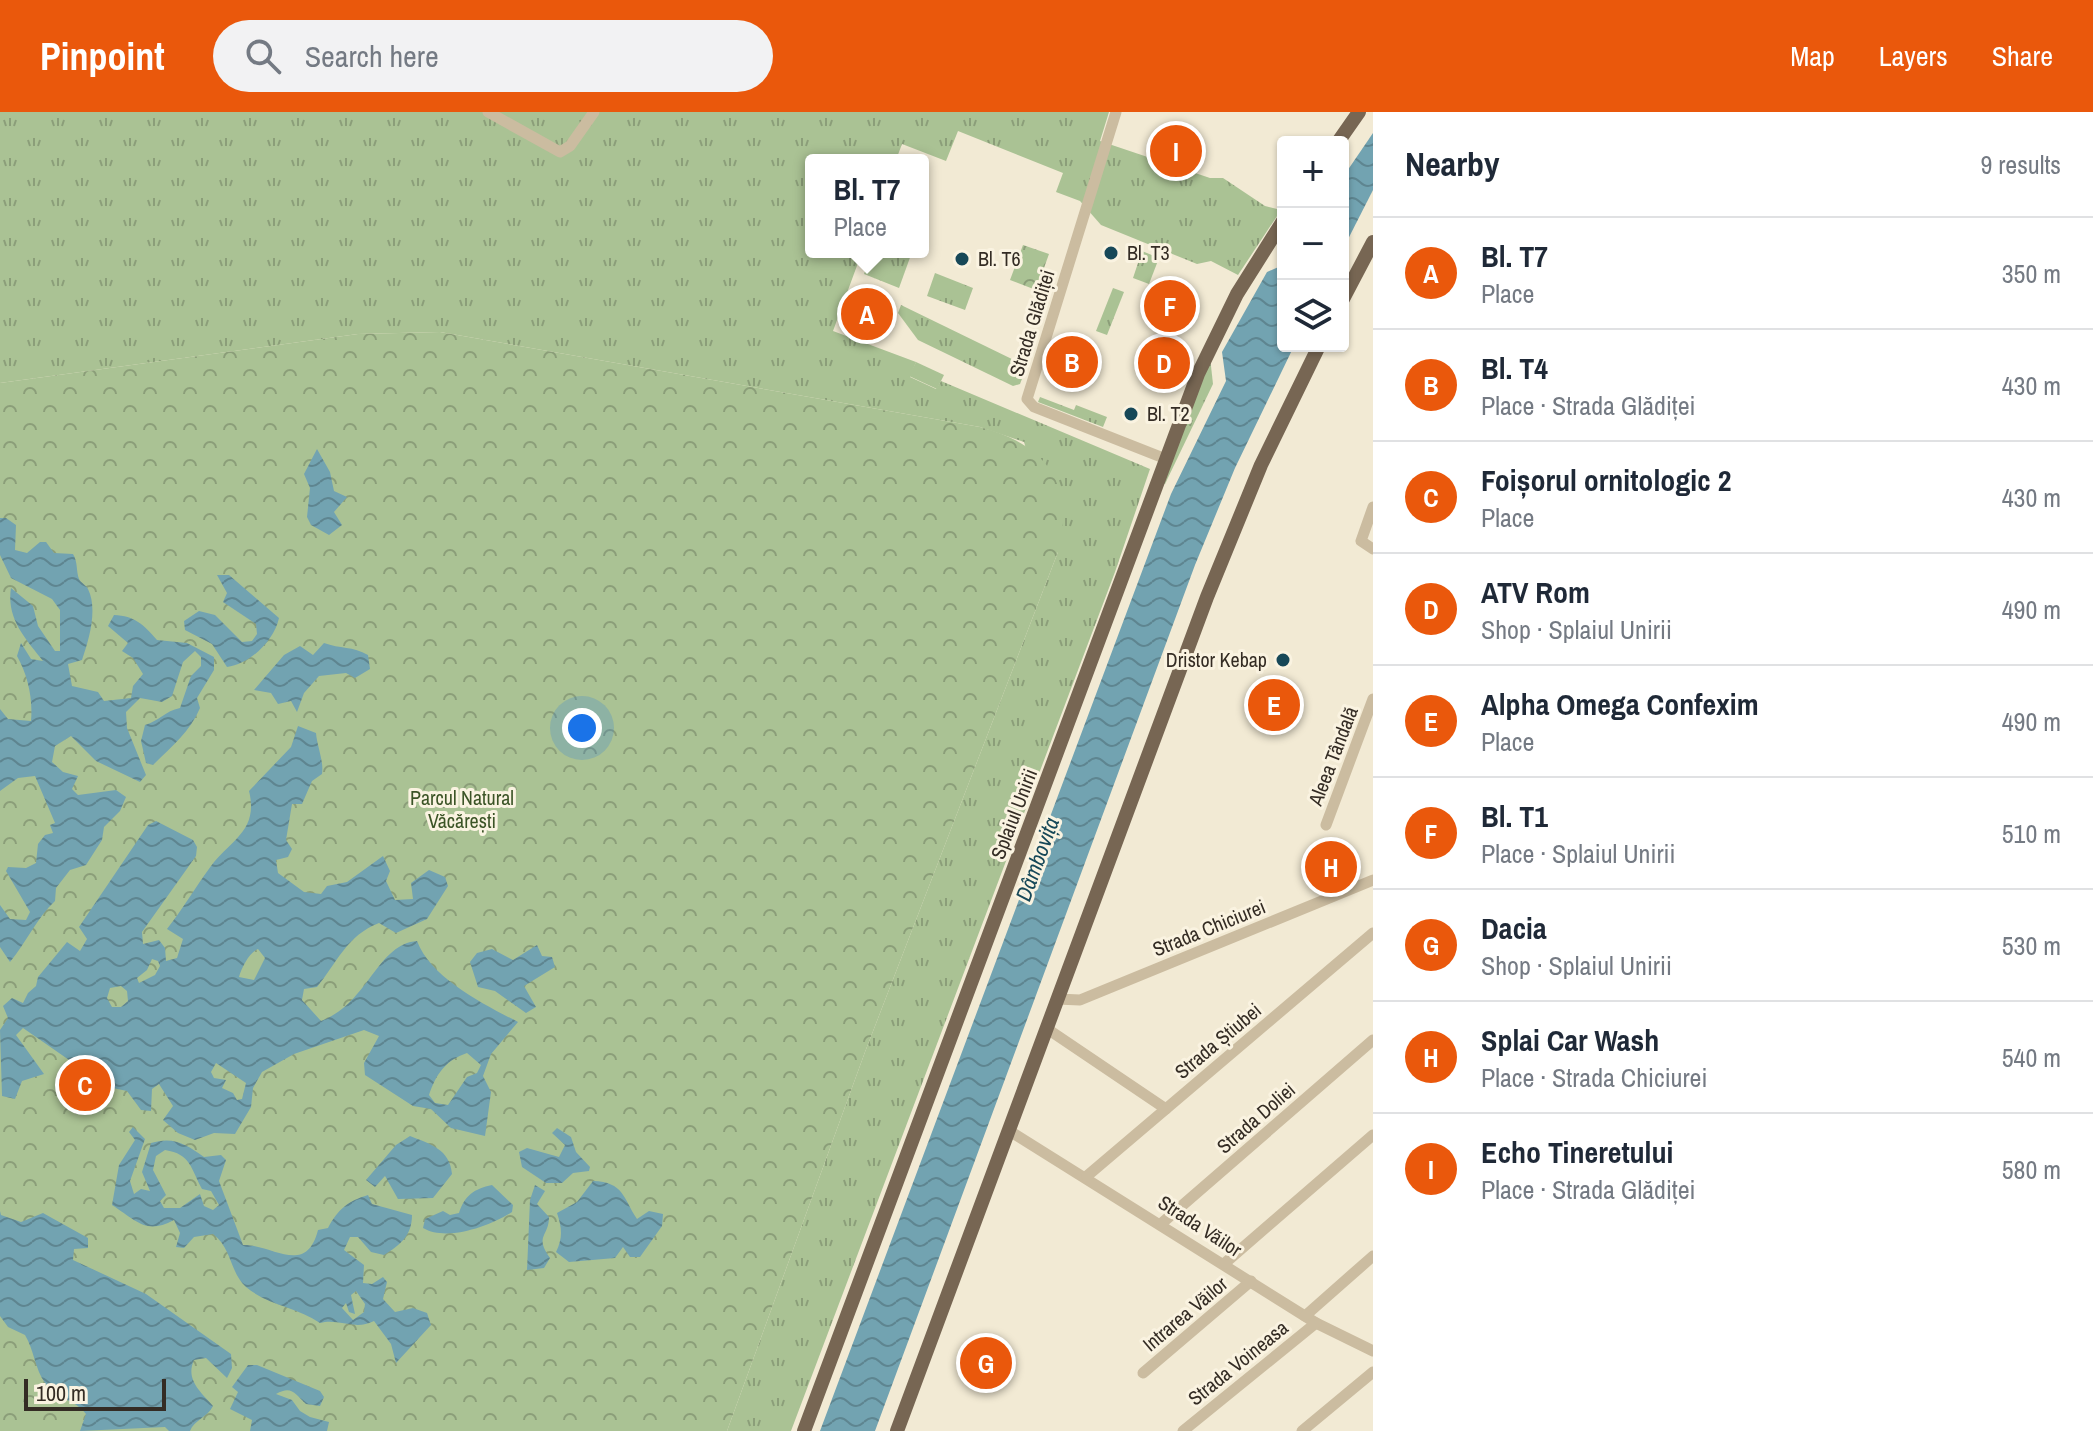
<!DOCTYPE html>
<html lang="en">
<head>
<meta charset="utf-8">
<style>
	body { margin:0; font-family:"Archivo Narrow",sans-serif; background:#f2f2f3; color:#1f2937 }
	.controls { position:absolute; right:24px; top:24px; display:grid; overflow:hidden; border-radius:8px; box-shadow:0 2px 6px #0004 }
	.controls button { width:72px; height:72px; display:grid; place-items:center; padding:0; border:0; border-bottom:2px solid #e0e1e3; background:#fff; color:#1f2937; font:40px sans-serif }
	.scale { position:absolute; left:24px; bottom:20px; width:142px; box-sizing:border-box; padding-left:8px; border:4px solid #342c24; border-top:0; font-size:22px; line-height:28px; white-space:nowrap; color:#342c24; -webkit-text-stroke:6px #faf3e1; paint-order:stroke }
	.you { position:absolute; left:582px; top:616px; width:28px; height:28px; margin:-20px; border:6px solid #fff; border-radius:50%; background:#1a73e8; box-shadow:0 0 0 12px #1a73e833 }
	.badge { display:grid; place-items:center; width:52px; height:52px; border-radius:50%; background:#ea580c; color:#fff; font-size:26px; font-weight:700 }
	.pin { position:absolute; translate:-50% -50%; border:4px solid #fff; box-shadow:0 2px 8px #0006 }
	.popup { position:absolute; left:805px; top:42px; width:124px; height:104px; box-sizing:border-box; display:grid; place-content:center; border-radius:8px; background:#fff; filter:drop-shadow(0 2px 6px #0005); font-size:26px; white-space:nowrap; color:#747a83 }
	.popup b { font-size:30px; color:#1f2937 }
	.popup::after { content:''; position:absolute; left:50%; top:100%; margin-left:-16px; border:16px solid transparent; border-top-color:#fff }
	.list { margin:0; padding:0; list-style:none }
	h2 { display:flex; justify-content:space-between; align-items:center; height:104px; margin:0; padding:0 32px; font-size:34px }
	h2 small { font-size:26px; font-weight:400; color:#747a83 }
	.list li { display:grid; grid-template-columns:52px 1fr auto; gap:24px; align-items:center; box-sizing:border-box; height:112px; padding:0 32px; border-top:2px solid #e0e1e3 }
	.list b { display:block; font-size:30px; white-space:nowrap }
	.list p { margin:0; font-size:26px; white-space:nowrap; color:#747a83 }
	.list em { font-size:26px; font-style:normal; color:#747a83 }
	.icon { flex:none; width:44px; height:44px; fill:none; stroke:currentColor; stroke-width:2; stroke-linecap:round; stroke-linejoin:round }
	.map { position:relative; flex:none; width:1373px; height:1319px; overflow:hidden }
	header { display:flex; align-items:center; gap:48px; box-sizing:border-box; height:112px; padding:0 40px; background:#ea580c; color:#fff }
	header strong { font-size:38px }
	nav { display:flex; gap:44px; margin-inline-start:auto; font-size:28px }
	.search { width:560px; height:72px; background:#f2f2f3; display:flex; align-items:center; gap:20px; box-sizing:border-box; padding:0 28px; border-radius:44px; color:#747a83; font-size:30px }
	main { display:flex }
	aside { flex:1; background:#fff }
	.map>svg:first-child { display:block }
	.grass { fill:url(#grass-tufts) }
	.park { fill:url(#park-crowns) }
	.pitch { fill:#aac294 }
	.water { fill:url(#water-waves); fill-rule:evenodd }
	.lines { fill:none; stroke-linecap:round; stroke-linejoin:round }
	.minor { stroke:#cbbca0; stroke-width:11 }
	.major { stroke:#776653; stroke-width:14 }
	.poi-dot { fill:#174858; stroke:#faf3e1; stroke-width:3 }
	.labels { text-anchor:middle; stroke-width:6; stroke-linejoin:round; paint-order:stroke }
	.poi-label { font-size:20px; fill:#342c24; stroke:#faf3e1; text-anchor:start }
	.street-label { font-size:20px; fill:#342c24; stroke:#faf3e1 }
	.park-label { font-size:20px; fill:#3b5426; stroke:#faf3e1 }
	.water-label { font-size:22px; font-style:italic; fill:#174858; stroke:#faf3e1 }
</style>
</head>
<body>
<header>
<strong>Pinpoint</strong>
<div class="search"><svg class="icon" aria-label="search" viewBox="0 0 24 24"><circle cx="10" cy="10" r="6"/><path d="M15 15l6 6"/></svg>Search here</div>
<nav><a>Map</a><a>Layers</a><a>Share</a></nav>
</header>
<main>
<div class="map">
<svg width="1373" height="1319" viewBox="0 0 1373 1319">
	<defs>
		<pattern id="grass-tufts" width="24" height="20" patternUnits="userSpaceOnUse" patternTransform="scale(2)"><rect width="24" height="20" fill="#aac294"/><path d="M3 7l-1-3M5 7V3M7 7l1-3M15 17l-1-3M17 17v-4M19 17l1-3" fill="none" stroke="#8b9e79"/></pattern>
		<pattern id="park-crowns" width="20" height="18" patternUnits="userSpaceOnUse" patternTransform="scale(2)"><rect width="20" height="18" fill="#aac294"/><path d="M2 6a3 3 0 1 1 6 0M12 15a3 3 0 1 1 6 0" fill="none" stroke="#8b9e79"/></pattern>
		<pattern id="water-waves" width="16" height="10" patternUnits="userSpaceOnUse" patternTransform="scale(2)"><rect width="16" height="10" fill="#72a3b1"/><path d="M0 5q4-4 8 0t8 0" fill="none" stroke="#5e8590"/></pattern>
	</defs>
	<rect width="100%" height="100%" fill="#f2ead4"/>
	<g class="grass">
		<path d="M0,0H1109L1100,29L1210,66H1223L1265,94L1281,98L1238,163L1211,149L1197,152L1101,113L1080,89L1056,80L1063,61L958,19L946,49L902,32L896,48H811V140H862L833,219L916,250L910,265L936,277L941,269L1150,357L1115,460L791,1319H727L865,940L1058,440L1024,330L980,315L440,220L358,222L0,271Z"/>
		<path d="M1142,139L1159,146L1149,172L1133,166Z"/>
		<path d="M872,140H912L899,176L864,162Z"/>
		<path d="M935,161L973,176L965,198L927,184Z"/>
		<path d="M1113,176L1124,180L1107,223L1096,219Z"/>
		<path d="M901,193L1020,251L1025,259L1020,272L1013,274L918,228L898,201Z"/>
		<path d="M1209,236L1213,272L1165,372L1158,370Z"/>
		<path d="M1040,285L1074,298L1076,293L1107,305L1103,315L1038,290Z"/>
	</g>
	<g class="park">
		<path d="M1023,133L1049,142L1036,178L1010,168Z"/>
		<path d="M440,220L980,315C1045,332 1076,371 1058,440L865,940L727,1319H0V271L358,222Z"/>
	</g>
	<path class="pitch" d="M916,250L944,263L937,277L909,264Z"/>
	<g class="water">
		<path d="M1373,21V78L1343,137V65Z"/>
		<path d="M1283,153V234H1294L1235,356L1195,453L875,1319H820L1171,382L1226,269L1222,240L1267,160Z"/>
		<path d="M317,337L330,360L334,379L347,385L334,400L342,413L329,423L311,413L307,405L310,376L304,362Z"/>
		<path d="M0,406H6L16,413L15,438L27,441L40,430H46L54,441L73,442C78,450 76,459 79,467C81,471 86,473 88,477C98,497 89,528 82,548L68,552L72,574L98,580L104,589L131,586L133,574L143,562L133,546L122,539L128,531L108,514L114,503C135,504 143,512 157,528L187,531L214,545V558L197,586L200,596C190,620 171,635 153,653L146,651L141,629L145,613C159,609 165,599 180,596L191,564L201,554V545L195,539L183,550L172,584L162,590L140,586L126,600L127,616L146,663L140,670L96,649L71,624L55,634L52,650L63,660L78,664L72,677L78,683L116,678L126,685L120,699L104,715L102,728L86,753L70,758L56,776L55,789C38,804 26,831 10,850L0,835V793L10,807L26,808L30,800L6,759L8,755L26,756L36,751L38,732L45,723L53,721L50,713L55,711L35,664L18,666L0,679V597L8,607L31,609C33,586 28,564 17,544L21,531L31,547L43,549C26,527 6,507 11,476L33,494L38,514L55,539H60V498L52,487L11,466L0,443Z"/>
		<path d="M217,463H229L279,506C274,529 250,552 227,555L212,532L185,518L184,509L199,499L215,503L242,530L252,529L257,522L256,512L223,490L227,481Z"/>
		<path d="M324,531C340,537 353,534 368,543L370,557L355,566L346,561L319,564L304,581L297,600L291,589L278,592L271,581L254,578L284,543L300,534L313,543Z"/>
		<path d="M298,614L316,621C317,634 324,649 322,662L312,669L302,692H292L286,728L292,737L288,745L276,748L278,761L304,780L321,782L327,774L347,770L383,744L390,759L386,769L395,788L413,787L411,771L429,758L445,765L448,774L427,807L396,821L379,811C347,823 336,852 317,875L304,877L302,888L321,909C368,892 377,832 417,829C431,866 483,892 518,910L491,942L483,964L491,980L485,1024L451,1016L431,997L413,994L365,963L364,951L379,924L364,918L294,942L262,960L253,976L251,995L235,1022L214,1021L195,1028L178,1021L163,1008L173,994L159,972L152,977L151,999L141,998L127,979L108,975L23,916L16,923L44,962L22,969L15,987L2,984L0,918L8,906L3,894L12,886L23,891L28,881L36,874L38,865L67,830L80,839L87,827L79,815L148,713L156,709L193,728L197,735L196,744L142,820L143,832L159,828L165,836L166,849L177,846L183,827L167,817C183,797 196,774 211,754C230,728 259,719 249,679L291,635ZM258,837L265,846L254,868L239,865C242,855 249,841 258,837ZM152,847L158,849L160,854L155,863L139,871L137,866L147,858ZM121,874L127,879L128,889L121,895H112L107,886L110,876ZM467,941L481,953L477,961L467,965L448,993L435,991L429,983C436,962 446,948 467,941ZM216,951L246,971L242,987L237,988L233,981L222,976L226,968L214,966L211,960Z"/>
		<path d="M537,833L542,844L552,845L555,855L524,874L536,895L526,901L495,879L478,875L470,850L477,841L492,837L513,848Z"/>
		<path d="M133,1015L145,1027L130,1069L134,1082L141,1077L150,1079L142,1060L151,1031C173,1024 186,1032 204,1045L221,1043L226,1048L219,1069L243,1133C272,1132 306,1165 318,1118L328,1116C338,1097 348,1089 368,1083L372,1092L412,1103C412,1124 400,1133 384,1143L371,1140L358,1125H350L344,1138L364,1153L363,1171L372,1172L383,1165L387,1170L383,1187L395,1200L413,1196L427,1201L431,1213L396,1251L391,1232L374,1209C355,1219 339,1206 320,1211C297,1195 267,1193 246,1175C230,1161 232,1136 213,1122L194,1125L184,1136L176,1135L180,1121L174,1108C146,1123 137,1109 112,1093L119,1053L135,1028L129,1020ZM165,1038C191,1042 191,1057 202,1077L211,1079L219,1093L213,1098L204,1094L200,1082L180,1096H164L160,1089L166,1083L153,1058L156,1044ZM356,1179L365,1192L364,1200L353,1208L342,1196L346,1191L349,1200L355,1202L351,1183Z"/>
		<path d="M557,1016L571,1025L576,1040L590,1055L589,1059L573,1061L562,1071H546L522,1055L519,1040L527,1036L559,1045L565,1033L552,1021Z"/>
		<path d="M410,1024C430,1032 450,1037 452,1062L433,1086L398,1087L385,1064L375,1075L366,1068L396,1033Z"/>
		<path d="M593,1069C624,1070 623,1086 637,1107L649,1099L663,1102L662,1114L640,1145H630L623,1135L615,1146L569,1150L556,1140C563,1126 562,1116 557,1101L577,1090Z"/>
		<path d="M492,1073L513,1093L512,1100C490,1114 447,1130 423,1116L425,1107L443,1099L450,1103L459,1101C465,1083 474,1077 492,1073Z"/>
		<path d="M535,1073L545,1079L537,1092L549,1105C549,1125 534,1123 550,1146L544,1156L527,1158L530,1088Z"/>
		<path d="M0,1099L1,1103L21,1110L43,1101L88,1126V1136L74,1137L73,1148L146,1182L231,1242L232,1256L227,1266L206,1246L194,1248C185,1268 201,1280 213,1294C208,1305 194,1308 190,1319H169L165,1315L80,1319L86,1302C74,1286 56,1288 45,1271C35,1257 34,1238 25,1223L8,1215L0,1204Z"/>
		<path d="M248,1253H257L320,1279L324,1285L320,1294L306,1292C295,1282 292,1273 276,1282L292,1288L300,1299L310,1305L329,1310L327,1319H250L252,1308L230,1297L238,1280L232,1275Z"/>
	</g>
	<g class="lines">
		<g class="minor">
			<path d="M488,0L560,40L570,34L594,0"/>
			<path d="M1116,0L1027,287L1034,295L1166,347"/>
			<path d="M1373,395L1361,429L1373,437"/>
			<path d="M1326,713L1373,587"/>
			<path d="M1057,887L1080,888L1373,768"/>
			<path d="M1046,916L1166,997"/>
			<path d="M1008,1018L1316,1211L1373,1239"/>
			<path d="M1087,1064L1373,821"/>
			<path d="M1162,1111L1373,928"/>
			<path d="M1225,1151L1373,1023"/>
			<path d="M1305,1204L1373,1144"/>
			<path d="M1143,1261L1251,1169"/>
			<path d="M1183,1319L1316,1211"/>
			<path d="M1302,1319L1373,1260"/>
		</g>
		<g class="major">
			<path d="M1338,30L1359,0"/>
			<path d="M1343,187L1373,130"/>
			<path d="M804,1319L1198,262L1237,182L1283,109"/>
			<path d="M897,1319L1207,485L1261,353L1319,234"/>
		</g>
	</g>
	<g class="poi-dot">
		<circle cx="1111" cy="141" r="8"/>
		<circle cx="962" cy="147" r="8"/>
		<circle cx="1131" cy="302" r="8"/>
		<circle cx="1283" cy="548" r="8"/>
	</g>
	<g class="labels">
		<g class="poi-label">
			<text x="1127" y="148">Bl. T3</text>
			<text x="978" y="154">Bl. T6</text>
			<text x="1147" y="309">Bl. T2</text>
			<text x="1267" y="555" text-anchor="end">Dristor Kebap</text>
		</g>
		<g class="street-label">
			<text transform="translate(1032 211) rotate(-73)" y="7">Strada Glădiței</text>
			<text transform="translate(1333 644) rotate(-69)" y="7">Aleea Tândală</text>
			<text transform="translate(1014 702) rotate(-69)" y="7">Splaiul Unirii</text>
			<text transform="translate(1209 816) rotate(-22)" y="7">Strada Chiciurei</text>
			<text transform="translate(1218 929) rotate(-40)" y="7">Strada Știubei</text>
			<text transform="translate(1256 1006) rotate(-41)" y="7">Strada Doliei</text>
			<text transform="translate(1200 1114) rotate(33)" y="7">Strada Văilor</text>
			<text transform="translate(1185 1202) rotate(-40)" y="7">Intrarea Văilor</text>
			<text transform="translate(1238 1251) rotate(-39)" y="7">Strada Voineasa</text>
		</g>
		<g class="park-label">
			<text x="462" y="693">Parcul Natural<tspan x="462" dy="23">Văcărești</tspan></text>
		</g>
		<g class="water-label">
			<text transform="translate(1037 747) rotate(-70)" y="8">Dâmbovița</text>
		</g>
	</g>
</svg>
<div class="controls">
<button>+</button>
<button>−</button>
<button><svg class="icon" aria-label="layers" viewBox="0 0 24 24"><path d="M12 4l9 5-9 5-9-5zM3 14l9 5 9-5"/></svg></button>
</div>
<div class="scale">100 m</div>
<div class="you"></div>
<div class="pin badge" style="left:867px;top:202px">A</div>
<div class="popup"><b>Bl. T7</b>Place</div>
<div class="pin badge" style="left:1072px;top:250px">B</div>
<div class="pin badge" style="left:85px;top:973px">C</div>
<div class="pin badge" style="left:1164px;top:251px">D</div>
<div class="pin badge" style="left:1274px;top:593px">E</div>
<div class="pin badge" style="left:1170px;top:194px">F</div>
<div class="pin badge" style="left:986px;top:1251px">G</div>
<div class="pin badge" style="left:1331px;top:755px">H</div>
<div class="pin badge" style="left:1176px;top:39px">I</div>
</div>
<aside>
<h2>Nearby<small>9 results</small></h2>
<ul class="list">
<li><span class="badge">A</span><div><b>Bl. T7</b><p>Place</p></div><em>350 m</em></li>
<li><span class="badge">B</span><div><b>Bl. T4</b><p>Place · Strada Glădiței</p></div><em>430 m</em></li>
<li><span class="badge">C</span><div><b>Foișorul ornitologic 2</b><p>Place</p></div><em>430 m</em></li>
<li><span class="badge">D</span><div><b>ATV Rom</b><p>Shop · Splaiul Unirii</p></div><em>490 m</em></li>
<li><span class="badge">E</span><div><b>Alpha Omega Confexim</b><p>Place</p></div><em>490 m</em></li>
<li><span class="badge">F</span><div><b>Bl. T1</b><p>Place · Splaiul Unirii</p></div><em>510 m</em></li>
<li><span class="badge">G</span><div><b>Dacia</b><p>Shop · Splaiul Unirii</p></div><em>530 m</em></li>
<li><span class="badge">H</span><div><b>Splai Car Wash</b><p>Place · Strada Chiciurei</p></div><em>540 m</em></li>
<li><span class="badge">I</span><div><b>Echo Tineretului</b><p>Place · Strada Glădiței</p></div><em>580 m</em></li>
</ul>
</aside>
</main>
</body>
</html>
